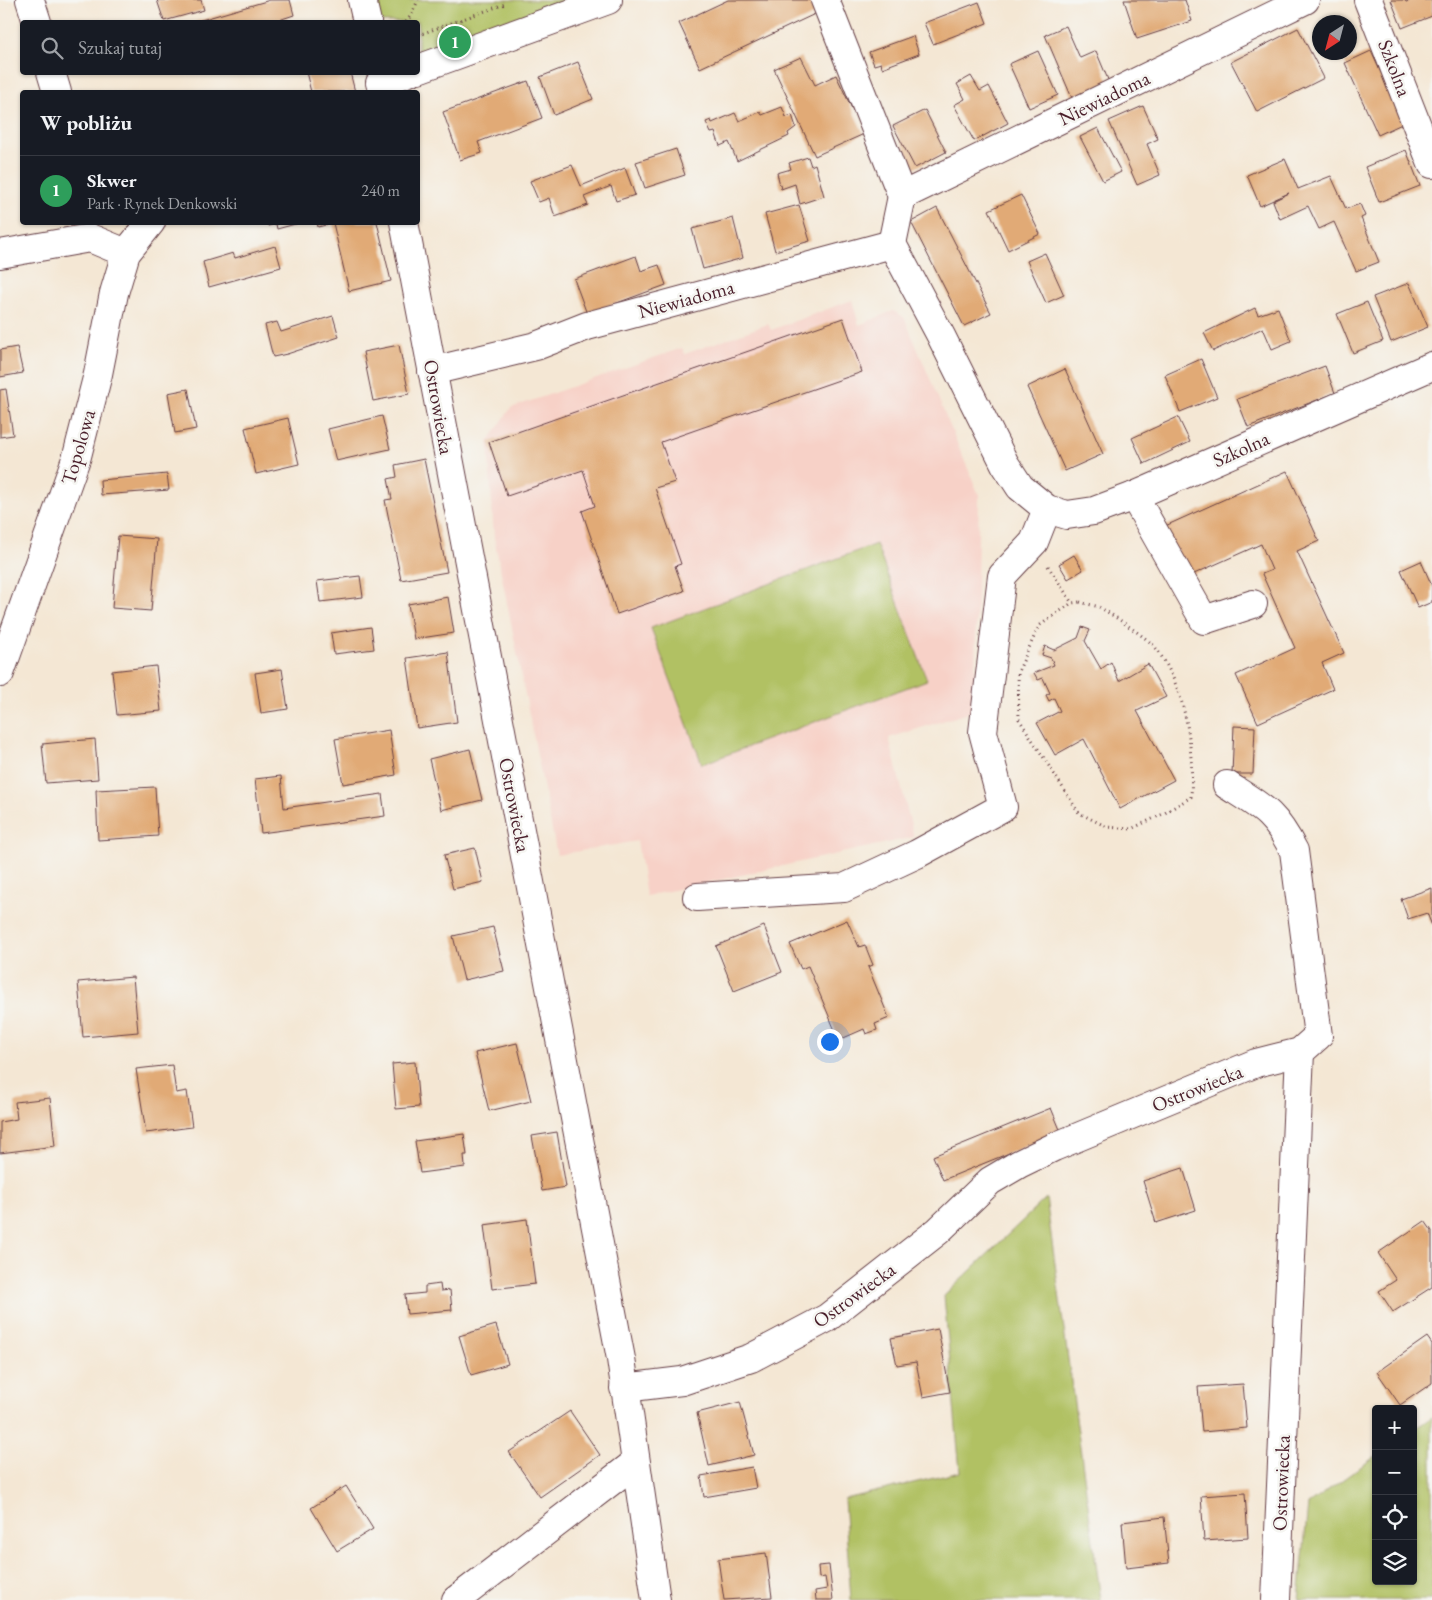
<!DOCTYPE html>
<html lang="pl">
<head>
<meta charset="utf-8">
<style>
	body { margin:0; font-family:"EB Garamond",serif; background:#242831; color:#f1f3f6 }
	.controls { position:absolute; right:15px; bottom:15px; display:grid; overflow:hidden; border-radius:5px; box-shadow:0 1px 4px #0004 }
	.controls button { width:45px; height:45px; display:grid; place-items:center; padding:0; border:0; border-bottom:1px solid #363941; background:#171b24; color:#f1f3f6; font:25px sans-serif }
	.compass { position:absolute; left:1312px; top:15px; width:45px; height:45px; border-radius:50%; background:#171b24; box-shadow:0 1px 4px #0004; rotate:216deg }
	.you { position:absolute; left:829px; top:1041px; width:18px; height:18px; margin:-12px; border:4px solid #fff; border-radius:50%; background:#1a73e8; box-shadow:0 0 0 8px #1a73e833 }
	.badge { display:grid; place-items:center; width:32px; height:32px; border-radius:50%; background:#8c9099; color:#fff; font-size:16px; font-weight:700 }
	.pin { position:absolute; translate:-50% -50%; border:2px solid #fff; box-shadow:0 1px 5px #0006 }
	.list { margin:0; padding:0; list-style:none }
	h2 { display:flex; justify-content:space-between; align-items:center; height:65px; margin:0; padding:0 20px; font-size:21px }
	h2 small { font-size:16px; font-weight:400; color:#9ea1a6 }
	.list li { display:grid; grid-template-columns:32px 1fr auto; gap:15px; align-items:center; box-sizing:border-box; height:70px; padding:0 20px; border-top:1px solid #363941 }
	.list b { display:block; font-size:19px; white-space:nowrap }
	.list p { margin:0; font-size:16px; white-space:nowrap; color:#9ea1a6 }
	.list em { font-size:16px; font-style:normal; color:#9ea1a6 }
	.icon { flex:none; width:28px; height:28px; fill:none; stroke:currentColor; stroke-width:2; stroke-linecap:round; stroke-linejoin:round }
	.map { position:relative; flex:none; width:1432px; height:1600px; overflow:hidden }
	.search { position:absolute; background:#171b24; box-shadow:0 1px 4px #0004; left:20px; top:20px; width:400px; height:55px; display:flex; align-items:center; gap:12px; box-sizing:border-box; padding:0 18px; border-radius:5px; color:#9ea1a6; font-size:19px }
	.panel { position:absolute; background:#171b24; box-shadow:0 1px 4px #0004; left:20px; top:90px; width:400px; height:135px; border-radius:5px }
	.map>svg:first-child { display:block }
	.built { fill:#f7d1c7 }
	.green { fill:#b1c164; stroke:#7e7048 }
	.building { fill:#e1aa76 }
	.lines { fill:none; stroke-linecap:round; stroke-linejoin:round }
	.minor-casing { stroke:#643d44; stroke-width:30 }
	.path { stroke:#643d44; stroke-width:3; stroke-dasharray:1 4; stroke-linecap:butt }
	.minor { stroke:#fff; stroke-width:28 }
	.labels { text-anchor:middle; stroke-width:5; stroke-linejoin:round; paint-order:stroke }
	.street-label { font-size:20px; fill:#4a1f2b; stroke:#f6f6f2 }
</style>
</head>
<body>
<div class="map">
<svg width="1432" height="1600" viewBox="0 0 1432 1600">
	<rect width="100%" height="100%" fill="#f6f6f2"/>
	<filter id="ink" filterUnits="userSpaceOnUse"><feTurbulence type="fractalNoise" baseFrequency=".02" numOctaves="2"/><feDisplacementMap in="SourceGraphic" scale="10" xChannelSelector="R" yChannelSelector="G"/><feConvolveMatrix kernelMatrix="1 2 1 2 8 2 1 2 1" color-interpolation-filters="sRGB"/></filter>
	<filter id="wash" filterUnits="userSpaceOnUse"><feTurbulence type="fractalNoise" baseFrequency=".0096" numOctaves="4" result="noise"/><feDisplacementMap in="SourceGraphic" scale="20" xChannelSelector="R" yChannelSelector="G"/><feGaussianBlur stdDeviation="1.12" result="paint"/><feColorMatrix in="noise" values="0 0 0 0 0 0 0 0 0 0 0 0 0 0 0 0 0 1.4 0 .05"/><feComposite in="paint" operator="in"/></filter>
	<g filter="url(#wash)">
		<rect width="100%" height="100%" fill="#f4e7d4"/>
		<path class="built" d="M852,300L859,325L893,311L904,317L979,495L974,711L889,738L914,837L646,896L637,841L557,855L494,537L488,442L511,408L682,348L685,354L768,324L771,330Z"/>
		<g class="green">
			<path d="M362,0H608L418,69V22H367Z"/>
			<path d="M876,544L927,680L702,764L651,628Z"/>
			<path d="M1046,1198L1101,1600H851L844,1499L960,1472L944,1296Z"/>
			<path d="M1432,1417V1600H1299L1308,1504L1376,1456V1581H1413V1430Z"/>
		</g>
		<g id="blocks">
			<g class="building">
				<path d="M157,0H201L204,10L164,21Z"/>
				<path d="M270,0H290L294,15L273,22H194Z"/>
				<path d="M728,0H810L817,13L700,68L679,23Z"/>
				<path d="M1124,0H1185L1192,21L1137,39Z"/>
				<path d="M1391,0H1405L1406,2L1412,0H1432V16L1402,28Z"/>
				<path d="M979,2L987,23L933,44L924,23Z"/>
				<path d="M1066,26L1080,58L1096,51L1109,82L1072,98L1045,35Z"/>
				<path d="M1298,28L1324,78L1257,112L1231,62Z"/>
				<path d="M913,36L919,54L882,68L881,63L874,65L869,52Z"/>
				<path d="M1038,51L1058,95L1029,108L1009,64Z"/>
				<path d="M1371,51L1404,123L1378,135L1345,63Z"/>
				<path d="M801,57L815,85L836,75L864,134L815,156L774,69Z"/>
				<path d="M578,62L593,99L554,115L540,77Z"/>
				<path d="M306,72H350L355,92H311Z"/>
				<path d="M971,76L980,91L989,86L1008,123L974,141L954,105L965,99L957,84Z"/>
				<path d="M528,81L542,118L478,142L482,153L460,160L443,112Z"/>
				<path d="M1143,106L1158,139L1147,144L1160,175L1137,185L1109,121Z"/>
				<path d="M782,107L786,117L792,115L796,127L788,133L789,136L737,161L729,142L720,146L715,132L711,133L706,122L711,120L712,123L735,113L739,121L760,112L762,115Z"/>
				<path d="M925,110L946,152L915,168L893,126Z"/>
				<path d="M1098,128L1121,172L1103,181L1080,137Z"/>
				<path d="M676,149L685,175L645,188L636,162Z"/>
				<path d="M1406,150L1420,186L1379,202L1365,167Z"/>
				<path d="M808,157L811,166L815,164L824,196L800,204L795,184L781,189L777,173L791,169L789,163Z"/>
				<path d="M1285,159L1298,189L1331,176L1346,209L1360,204L1365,216L1361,218L1379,262L1356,271L1334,222L1319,229L1308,206L1280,219L1273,201L1289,193L1260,206L1247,175Z"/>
				<path d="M572,165L581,186L625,168L635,195L616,201L611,186L584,197L588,205L555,217L549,198L539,202L530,181Z"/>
				<path d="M1021,195L1040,234L1008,250L989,210Z"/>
				<path d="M799,205L810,241L775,251L765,214Z"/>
				<path d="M937,208L991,313L964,326L911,222Z"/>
				<path d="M733,218L743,258L703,269L692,229Z"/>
				<path d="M267,222H299V223L277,229L276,224L268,226Z"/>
				<path d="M317,222H377L391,281L349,291L333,223L318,227Z"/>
				<path d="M275,246L281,267L209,287L203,262L233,253L235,258Z"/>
				<path d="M1045,253L1064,295L1046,303L1027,261Z"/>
				<path d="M636,256L641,271L659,265L666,285L587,314L574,279Z"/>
				<path d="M1409,283L1428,327L1391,342L1373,297Z"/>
				<path d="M1367,302L1383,341L1353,353L1337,314Z"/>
				<path d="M1255,308L1258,315L1278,308L1291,341L1272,349L1263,328L1213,351L1204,333Z"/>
				<path d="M333,316L339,337L287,354L273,357L265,325L277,322L281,332Z"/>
				<path d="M843,318L862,372L661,442L675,482L655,488L681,564L675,566L684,591L617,614L582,511L595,506L583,470L507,496L489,442Z"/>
				<path d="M399,345L409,394L373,401L363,352Z"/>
				<path d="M17,347L23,373L0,377V350Z"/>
				<path d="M1201,359L1217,397L1180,412L1165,375Z"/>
				<path d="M1325,366L1335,393L1248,427L1237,399Z"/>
				<path d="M1065,369L1103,454L1065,471L1027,387Z"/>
				<path d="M6,389L13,435L0,437V390Z"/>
				<path d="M188,389L196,429L175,433L168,393Z"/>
				<path d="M382,416L390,449L336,461L328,429Z"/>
				<path d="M1178,417L1190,442L1144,464L1132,438Z"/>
				<path d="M288,418L299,464L256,474L245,428Z"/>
				<path d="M424,459L447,572L401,580L385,500L392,499L388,479L397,477L395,465Z"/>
				<path d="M1287,471L1319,541L1297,551L1344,653L1322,663L1333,689L1258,723L1236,675L1295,648L1262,574L1272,570L1261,544L1185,578L1163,527Z"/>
				<path d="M167,474L169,490L101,495L100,480Z"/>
				<path d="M118,536L157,539L151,611L112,608Z"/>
				<path d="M1074,555L1083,570L1068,579L1059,564Z"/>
				<path d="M1421,561L1432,586V602L1418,608L1401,570Z"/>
				<path d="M360,576L363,597L320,602L317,581Z"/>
				<path d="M448,597L454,633L414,639L408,604Z"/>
				<path d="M371,627L374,649L334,654L331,633Z"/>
				<path d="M1082,627L1090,630L1085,641L1101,669L1111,662L1119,681L1148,664L1166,697L1137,711L1174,780L1120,809L1084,739L1055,755L1037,723L1060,711L1054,698L1049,701L1046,695L1050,693L1043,678L1038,680L1034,673L1054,665L1051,658L1042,655L1045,646L1054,650L1078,638Z"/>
				<path d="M448,652L457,722L417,728L407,658Z"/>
				<path d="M156,666L161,711L117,715L112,671Z"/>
				<path d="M282,669L288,709L261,713L255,673Z"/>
				<path d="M1234,726L1255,727L1253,774H1232Z"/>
				<path d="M389,730L396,775L343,784L335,739Z"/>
				<path d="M95,739L98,779L46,783L42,744Z"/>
				<path d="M470,749L482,800L441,810L429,759Z"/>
				<path d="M281,776L284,808L382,794L385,816L261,833L255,779Z"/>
				<path d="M155,787L158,836L98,840L96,790Z"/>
				<path d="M475,848L483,882L453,889L444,855Z"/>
				<path d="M1432,888V926L1427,913L1408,919L1401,899Z"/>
				<path d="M847,920L859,947L865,945L873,965L868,967L889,1018L875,1024L877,1030L866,1034L864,1029L839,1040L808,966L801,969L790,944Z"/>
				<path d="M764,926L782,972L734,991L716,946Z"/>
				<path d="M493,927L504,971L464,980L453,936Z"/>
				<path d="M133,977L138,1032L83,1037L78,982Z"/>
				<path d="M517,1043L531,1101L489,1111L475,1053Z"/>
				<path d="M415,1062L419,1107L396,1109L392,1064Z"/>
				<path d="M172,1065L176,1093L187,1091L192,1127L146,1133L136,1069Z"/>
				<path d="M50,1098L55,1146L0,1153V1122L17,1119L15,1102Z"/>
				<path d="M1051,1108L1061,1132L943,1180L933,1156Z"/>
				<path d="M557,1132L566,1187L542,1191L532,1136Z"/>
				<path d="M464,1134L467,1155H464L465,1167L420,1173L415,1141Z"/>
				<path d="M1183,1168L1196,1210L1156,1223L1143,1181Z"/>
				<path d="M527,1219L535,1284L492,1289L484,1225Z"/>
				<path d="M1425,1221L1432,1231V1287L1393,1312L1379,1291L1396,1280L1378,1253Z"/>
				<path d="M440,1284L441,1291L450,1290L452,1310L407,1314L405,1295L425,1293V1286Z"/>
				<path d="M496,1325L508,1364L471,1375L459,1336Z"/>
				<path d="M938,1329L950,1392L923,1397L916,1362L897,1365L891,1338Z"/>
				<path d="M1427,1337L1432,1344V1383L1400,1405L1377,1372Z"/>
				<path d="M1243,1384L1247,1428L1202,1432L1198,1387Z"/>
				<path d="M740,1402L754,1455L709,1466L697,1413Z"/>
				<path d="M570,1411L600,1455L540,1497L509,1452Z"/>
				<path d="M752,1467L756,1488L704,1497L701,1476Z"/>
				<path d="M346,1486L373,1529L337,1551L311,1508Z"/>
				<path d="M1245,1493L1248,1538L1204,1541L1201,1496Z"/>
				<path d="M1164,1517L1169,1563L1126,1568L1122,1522Z"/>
				<path d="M766,1553L772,1597L724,1600L718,1559Z"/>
				<path d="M829,1565L833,1600H816L815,1591L827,1589L825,1577L819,1578L818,1566Z"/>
			</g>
		</g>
	</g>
	<g filter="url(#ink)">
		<use href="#blocks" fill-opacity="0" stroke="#643d44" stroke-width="1"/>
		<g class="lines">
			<g class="minor-casing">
				<g id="minor">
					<path d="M30,0L37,22"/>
					<path d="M362,0L367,22"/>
					<path d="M825,0L902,196"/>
					<path d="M1368,0L1432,164"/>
					<path d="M418,69L608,0"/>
					<path d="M51,72L57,92"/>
					<path d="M380,83L409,72"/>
					<path d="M404,222L621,1359L656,1600"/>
					<path d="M892,244L941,336L1005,464L1020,487L1047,509L1067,515L1094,511L1134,496L1432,366"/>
					<path d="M892,244L902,196L1305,0"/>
					<path d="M0,254L90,238L126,253"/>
					<path d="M432,371L536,346L587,326L892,244"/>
					<path d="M1134,496L1204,620L1253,604"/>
					<path d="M0,673L77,456L98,374L114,293L126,253L151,222"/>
					<path d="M697,897L844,888L917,854L1003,807L983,732L1002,576L1034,542L1047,509"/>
					<path d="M624,1388L682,1381L751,1358L827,1318L938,1231L990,1181L1019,1164L1054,1147L1256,1063L1300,1052L1318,1036L1294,851C1274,812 1263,808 1227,785"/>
					<path d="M456,1600L635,1463"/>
					<path d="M1276,1600L1300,1052"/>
				</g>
			</g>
			<g class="path">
				<path d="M406,22L412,14L418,0"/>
				<path d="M418,35L505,4"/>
				<path d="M1048,566L1072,603"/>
				<path d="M1080,602C1086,604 1093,605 1099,607C1107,611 1150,640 1155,647C1186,688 1194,747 1191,797L1163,814L1131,829L1107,827L1079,813L1019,719L1018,672L1039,626L1072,603Z"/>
			</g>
			<use href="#minor" class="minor"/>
		</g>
	</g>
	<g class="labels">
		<g class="street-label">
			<text transform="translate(1395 68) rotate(69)" y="7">Szkolna</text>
			<text transform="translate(1104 98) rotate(-26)" y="7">Niewiadoma</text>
			<text transform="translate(686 299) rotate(-15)" y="7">Niewiadoma</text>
			<text transform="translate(439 407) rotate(80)" y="7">Ostrowiecka</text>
			<text transform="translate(78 447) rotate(-74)" y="7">Topolowa</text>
			<text transform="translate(1241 449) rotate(-24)" y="7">Szkolna</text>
			<text transform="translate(515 805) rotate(79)" y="7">Ostrowiecka</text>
			<text transform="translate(1197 1088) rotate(-22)" y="7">Ostrowiecka</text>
			<text transform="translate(854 1295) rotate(-36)" y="7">Ostrowiecka</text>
			<text transform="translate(1281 1483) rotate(-88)" y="7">Ostrowiecka</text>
		</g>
	</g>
</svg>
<div class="controls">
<button>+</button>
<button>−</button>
<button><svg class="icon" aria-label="locate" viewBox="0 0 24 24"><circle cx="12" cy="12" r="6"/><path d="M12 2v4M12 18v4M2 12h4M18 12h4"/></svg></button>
<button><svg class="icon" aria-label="layers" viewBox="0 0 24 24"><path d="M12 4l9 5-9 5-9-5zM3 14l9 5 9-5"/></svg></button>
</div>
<svg class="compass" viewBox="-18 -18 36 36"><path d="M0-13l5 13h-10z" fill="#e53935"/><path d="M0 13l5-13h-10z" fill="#9ea1a6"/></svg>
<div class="you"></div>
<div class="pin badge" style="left:455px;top:42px;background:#2e9e5b">1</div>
<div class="search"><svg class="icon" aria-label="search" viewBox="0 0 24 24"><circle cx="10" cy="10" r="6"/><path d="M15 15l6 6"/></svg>Szukaj tutaj</div>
<section class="panel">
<h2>W pobliżu<small></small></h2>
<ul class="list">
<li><span class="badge" style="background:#2e9e5b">1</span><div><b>Skwer</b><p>Park · Rynek Denkowski</p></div><em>240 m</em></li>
</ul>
</section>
</div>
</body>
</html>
